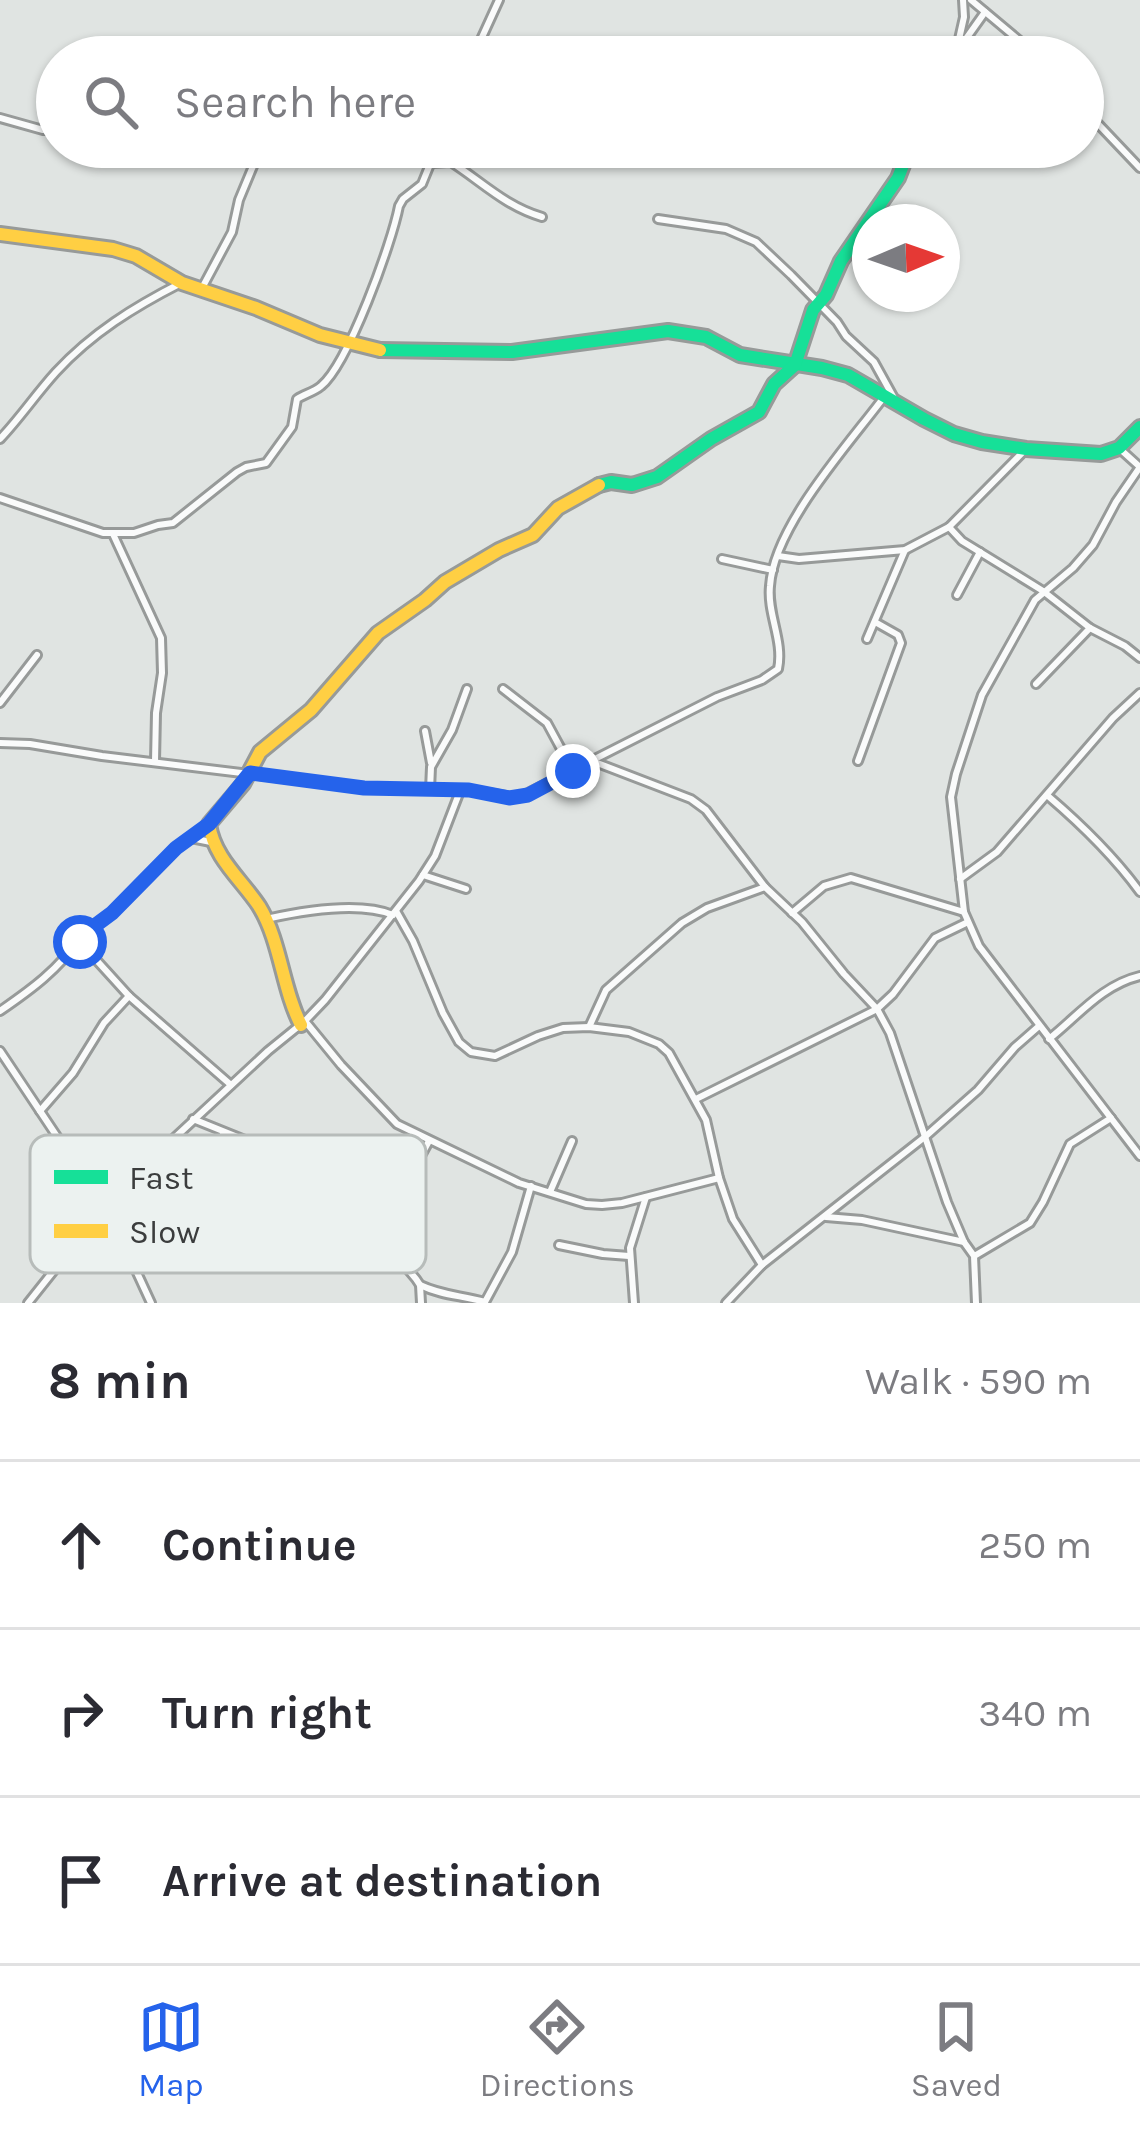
<!DOCTYPE html>
<html lang="en">
<head>
<meta charset="utf-8">
<style>
	body { margin:0; font-family:Karla,sans-serif; background:#f7f7f7; color:#2b2b33 }
	.compass { position:absolute; left:852px; top:204px; width:108px; height:108px; border-radius:50%; background:#fff; box-shadow:0 3px 9px #0004; rotate:88deg }
	.stop { position:absolute; width:36px; height:36px; margin:-27px; border:9px solid #2563eb; border-radius:50%; background:#fff }
	.stop.end { background:#2563eb; border-color:#fff; box-shadow:0 3px 12px #0008 }
	.list { margin:0; padding:0; list-style:none }
	h2 { display:flex; justify-content:space-between; align-items:center; height:156px; margin:0; padding:0 48px; font-size:51px }
	h2 small { font-size:39px; font-weight:400; color:#7c7c81 }
	.list li { display:grid; grid-template-columns:78px 1fr auto; gap:36px; align-items:center; box-sizing:border-box; height:168px; padding:0 48px; border-top:3px solid #e1e1e2 }
	.list b { display:block; font-size:45px; white-space:nowrap }
	.list em { font-size:39px; font-style:normal; color:#7c7c81 }
	.icon { flex:none; width:66px; height:66px; fill:none; stroke:currentColor; stroke-width:2; stroke-linecap:round; stroke-linejoin:round }
	.map { position:relative; flex:none; width:1140px; height:1303px; overflow:hidden }
	.search { position:absolute; background:#fff; box-shadow:0 3px 9px #0004; left:36px; right:36px; top:36px; height:132px; display:flex; align-items:center; gap:30px; box-sizing:border-box; padding:0 42px; border-radius:66px; color:#7c7c81; font-size:45px }
	.sheet { height:660px; background:#fff }
	nav { display:flex; justify-content:space-around; align-items:center; box-sizing:border-box; height:168px; border-top:3px solid #e1e1e2; background:#fff; font-size:33px; color:#7c7c81 }
	nav a { display:grid; justify-items:center; gap:6px }
	nav .on { color:#2563eb }
	.map>svg:first-child { display:block }
	.lines { fill:none; stroke-linecap:round; stroke-linejoin:round }
	.street-casing { stroke:#979a99; stroke-width:12 }
	.fast-casing { stroke:#979a99; stroke-width:18 }
	.slow-casing { stroke:#979a99; stroke-width:18 }
	.street { stroke:#fafbfb; stroke-width:6 }
	.fast { stroke:#16e098; stroke-width:12 }
	.slow { stroke:#ffcf43; stroke-width:12 }
	.route { stroke:#2563eb; stroke-width:15 }
	.key { fill:#ecf2f0; stroke:#b7bcba; stroke-width:3 }
	.key-label { font-size:33px; fill:#3b3d3d }
</style>
</head>
<body>
<div class="map">
<svg width="1140" height="1303" viewBox="0 0 1140 1303">
	<rect width="100%" height="100%" fill="#e0e4e2"/>
	<g class="lines">
		<g class="street-casing">
			<g id="street">
				<path d="M971,0L1039,57"/>
				<path d="M957,48L964,17L963,0"/>
				<path d="M473,57L499,0"/>
				<path d="M953,57L985,12"/>
				<path d="M1083,108L1140,168"/>
				<path d="M0,118L43,130H57"/>
				<path d="M433,163L451,162C482,182 505,206 542,217"/>
				<path d="M658,219L726,229L756,242L791,275L837,322L846,336L874,362L895,400"/>
				<path d="M201,290L232,232L239,200L261,147"/>
				<path d="M0,439C20,418 36,394 56,372C92,333 134,307 181,283"/>
				<path d="M1120,449L1140,467"/>
				<path d="M1140,467L1116,502L1093,545L1073,568L1035,600L982,695L956,774L951,797L964,912L979,946L1140,1156"/>
				<path d="M0,498L103,533H134L158,525L173,523L237,472L246,467L266,463L292,427L297,399C305,394 314,392 321,386C348,364 392,243 399,206L403,199L422,184L437,147"/>
				<path d="M949,527L962,541L1043,591L1090,628L1125,646L1140,658"/>
				<path d="M113,534L161,638L162,673L156,713L155,761"/>
				<path d="M778,556L799,559L905,550L949,527L1026,449"/>
				<path d="M722,559L773,570"/>
				<path d="M957,595L980,552"/>
				<path d="M867,639L905,550"/>
				<path d="M1036,684L1090,628"/>
				<path d="M503,689L547,723L573,771"/>
				<path d="M0,703L37,655"/>
				<path d="M425,731L431,763"/>
				<path d="M0,743L30,744L102,756L364,788L469,790L518,798L717,697L762,680L778,669C784,641 767,614 770,586C774,526 848,445 884,397"/>
				<path d="M592,761L691,799L706,810L765,887L802,922L844,974L877,1009L890,1033L947,1202L964,1242L974,1256L976,1303"/>
				<path d="M858,761L901,643L898,635L875,622"/>
				<path d="M430,790L431,767L452,730L467,689"/>
				<path d="M1048,796C1083,826 1113,855 1140,892"/>
				<path d="M209,824L176,848L112,913L81,936L80,942L129,996L231,1085"/>
				<path d="M191,838L211,842"/>
				<path d="M423,875L466,889"/>
				<path d="M960,879L997,852L1113,718L1140,693"/>
				<path d="M396,911L413,941L443,1013L459,1042L471,1052L495,1056L538,1036L563,1028L589,1027L629,1032L659,1044L669,1053L706,1120L719,1178L733,1219L762,1265"/>
				<path d="M792,913L824,886L851,878L964,912"/>
				<path d="M266,919C302,911 359,901 393,915"/>
				<path d="M0,1011C32,989 58,970 81,937"/>
				<path d="M305,1021L341,1065L397,1124L519,1183L586,1204L602,1205L622,1203L719,1178"/>
				<path d="M589,1027L606,990L682,923L707,908L765,887"/>
				<path d="M1049,1039C1078,1016 1102,985 1140,976"/>
				<path d="M0,1051L84,1177L104,1217L173,1210L203,1240L232,1249"/>
				<path d="M696,1099L877,1009L893,994L935,938L968,922"/>
				<path d="M40,1111L73,1073L104,1023L129,996"/>
				<path d="M193,1119L260,1146L293,1165L326,1192L366,1219L416,1279L420,1285L421,1303"/>
				<path d="M223,1133L220,1148L232,1190"/>
				<path d="M550,1192L572,1141"/>
				<path d="M110,1214L151,1303"/>
				<path d="M826,1217L862,1220L964,1242"/>
				<path d="M366,1219L418,1161L429,1141"/>
				<path d="M559,1245L603,1254L629,1256"/>
				<path d="M976,1255L1030,1223L1043,1202L1070,1144L1111,1118"/>
				<path d="M420,1285C443,1296 461,1295 485,1302"/>
				<path d="M485,1302L512,1252L531,1186"/>
				<path d="M28,1303L71,1249L104,1217L141,1169L268,1051L305,1021L325,1000L419,881L435,856L460,791"/>
				<path d="M634,1303L630,1248L646,1197"/>
				<path d="M726,1303L762,1265L926,1136L978,1090L1015,1047L1039,1026"/>
			</g>
		</g>
		<g class="fast-casing">
			<g id="fast">
				<path d="M380,350L512,352L668,331L706,337L740,355L822,368L848,375L924,419L954,434L982,442L1026,449L1101,454L1119,448L1140,427"/>
				<path d="M599,485L611,482L632,485L657,477L711,439L759,412L774,384L795,365L813,310L826,295L841,261L898,178L910,147"/>
			</g>
		</g>
		<g class="slow-casing">
			<g id="slow">
				<path d="M0,234L113,249L136,256L182,283L256,308L320,335L380,350"/>
				<path d="M301,1025C282,988 281,942 259,906C241,879 214,858 209,824L243,784L260,752L311,710L378,633L425,600L445,582L499,550L533,535L558,508L599,485"/>
			</g>
		</g>
		<use href="#street" class="street"/>
		<use href="#fast" class="fast"/>
		<use href="#slow" class="slow"/>
	</g>
	<g class="lines">
		<path class="route" d="M80,942L81,936L112,913L176,848L209,824L250,773L364,788L469,790L509,798L528,795L573,771"/>
	</g>
	<rect x="30" y="1135" width="396" height="138" rx="18" class="key"/>
	<rect x="54" y="1170" width="54" height="14" fill="#16e098"/>
	<rect x="54" y="1224" width="54" height="14" fill="#ffcf43"/>
	<g class="key-label">
		<text x="129" y="1189">Fast</text>
		<text x="129" y="1243">Slow</text>
	</g>
</svg>
<svg class="compass" viewBox="-18 -18 36 36"><path d="M0-13l5 13h-10z" fill="#e53935"/><path d="M0 13l5-13h-10z" fill="#7c7c81"/></svg>
<div class="stop" style="left:80px;top:942px"></div>
<div class="stop end" style="left:573px;top:771px"></div>
<div class="search"><svg class="icon" aria-label="search" viewBox="0 0 24 24"><circle cx="10" cy="10" r="6"/><path d="M15 15l6 6"/></svg>Search here</div>
</div>
<section class="sheet">
<h2>8 min<small>Walk · 590 m</small></h2>
<ul class="list">
<li><svg class="icon" aria-label="ahead" viewBox="0 0 24 24"><path d="M12 20V5M6 11l6-6 6 6"/></svg><div><b>Continue</b></div><em>250 m</em></li>
<li><svg class="icon" aria-label="right" viewBox="0 0 24 24"><path d="M7 20v-9h11M14 6l5 5-5 5"/></svg><div><b>Turn right</b></div><em>340 m</em></li>
<li><svg class="icon" aria-label="arrive" viewBox="0 0 24 24"><path d="M6 21V4h12l-3 4 3 4H6"/></svg><div><b>Arrive at destination</b></div></li>
</ul>
</section>
<nav>
<a class="on"><svg class="icon" aria-label="map" viewBox="0 0 24 24"><path d="M3 6l6-2 6 2 6-2v14l-6 2-6-2-6 2zM9 4v14M15 6v14"/></svg>Map</a>
<a><svg class="icon" aria-label="directions" viewBox="0 0 24 24"><path d="M12 3l9 9-9 9-9-9zM9 14v-3h6M13 9l2 2-2 2"/></svg>Directions</a>
<a><svg class="icon" aria-label="saved" viewBox="0 0 24 24"><path d="M7 4h10v16l-5-4-5 4z"/></svg>Saved</a>
</nav>
</body>
</html>
